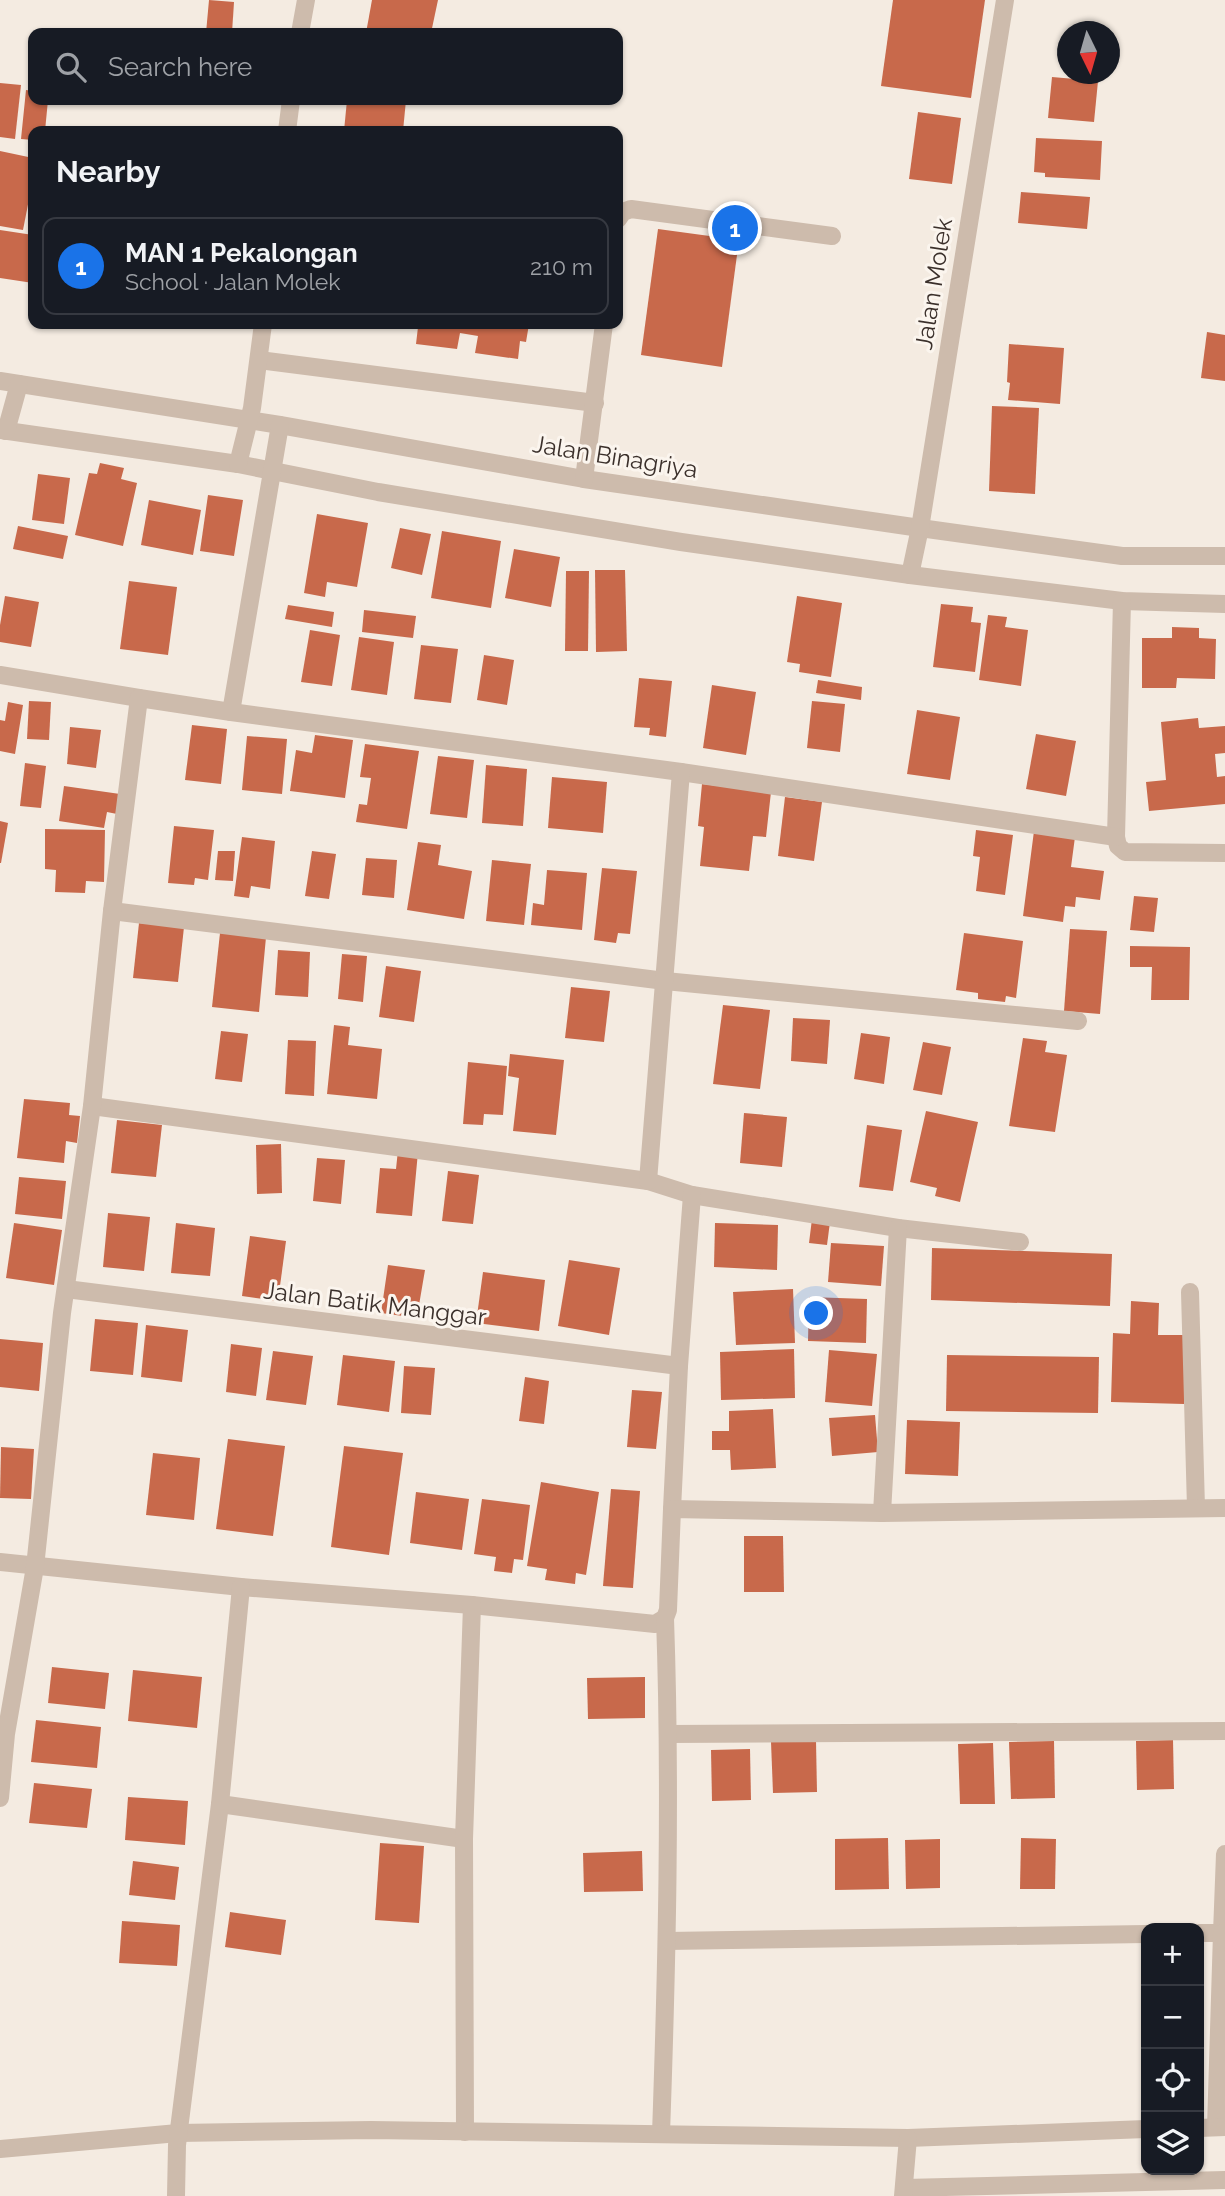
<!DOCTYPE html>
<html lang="en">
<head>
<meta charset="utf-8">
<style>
	body { margin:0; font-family:Raleway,sans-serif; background:#20242c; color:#f1f3f6 }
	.controls { position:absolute; right:21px; bottom:21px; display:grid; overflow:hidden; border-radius:14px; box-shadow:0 2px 5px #0004 }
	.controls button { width:63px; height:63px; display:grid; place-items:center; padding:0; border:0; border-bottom:2px solid #363941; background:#171b24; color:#f1f3f6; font:35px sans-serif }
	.compass { position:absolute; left:1057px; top:21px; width:63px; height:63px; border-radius:50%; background:#171b24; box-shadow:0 2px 5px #0004; rotate:175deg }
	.you { position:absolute; left:817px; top:1314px; width:24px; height:24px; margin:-18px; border:5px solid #fff; border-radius:50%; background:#1a73e8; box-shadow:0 0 0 10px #1a73e833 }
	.badge { display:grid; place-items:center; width:46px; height:46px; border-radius:50%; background:#1a73e8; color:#fff; font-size:23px; font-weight:700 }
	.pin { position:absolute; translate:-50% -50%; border:4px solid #fff; box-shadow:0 2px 7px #0006 }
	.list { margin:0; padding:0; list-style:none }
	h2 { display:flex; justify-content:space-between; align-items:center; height:91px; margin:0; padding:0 28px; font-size:30px }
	h2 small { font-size:23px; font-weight:400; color:#9ea1a6 }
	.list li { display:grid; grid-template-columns:46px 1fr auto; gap:21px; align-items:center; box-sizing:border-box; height:98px; margin:0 14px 14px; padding:0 14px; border:2px solid #363941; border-radius:14px }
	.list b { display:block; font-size:26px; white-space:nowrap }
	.list p { margin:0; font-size:23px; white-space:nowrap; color:#9ea1a6 }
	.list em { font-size:23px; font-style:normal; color:#9ea1a6 }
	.icon { flex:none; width:38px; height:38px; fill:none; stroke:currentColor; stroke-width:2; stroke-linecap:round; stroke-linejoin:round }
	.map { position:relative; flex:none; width:1225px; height:2196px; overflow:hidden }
	.search { position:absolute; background:#171b24; box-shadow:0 2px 5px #0004; left:28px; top:28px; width:595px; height:77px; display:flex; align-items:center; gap:18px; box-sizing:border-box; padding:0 24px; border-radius:14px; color:#9ea1a6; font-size:26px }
	.panel { position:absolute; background:#171b24; box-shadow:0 2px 5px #0004; left:28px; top:126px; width:595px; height:203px; border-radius:14px }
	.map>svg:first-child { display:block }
	.building { fill:#c8694b }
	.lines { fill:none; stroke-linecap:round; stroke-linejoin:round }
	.minor { stroke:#cdbbac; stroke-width:18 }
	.labels { text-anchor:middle; stroke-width:6; stroke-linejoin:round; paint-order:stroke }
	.street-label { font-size:24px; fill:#3b302b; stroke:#fbf5ee }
</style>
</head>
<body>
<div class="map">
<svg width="1225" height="2196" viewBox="0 0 1225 2196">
	<rect width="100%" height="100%" fill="#f4ebe1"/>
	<g class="building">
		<path d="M209,0L234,2L232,33H206Z"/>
		<path d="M372,0H438L431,33H366Z"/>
		<path d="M893,0H985L971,98L881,86Z"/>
		<path d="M1052,77L1098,81L1094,122L1048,118Z"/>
		<path d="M0,83L21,85L15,139L0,137Z"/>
		<path d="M26,90L33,91V100H48L45,131H33V140L21,139Z"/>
		<path d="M347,100H406L403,131H344Z"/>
		<path d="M918,112L961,118L952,184L909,179Z"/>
		<path d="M1036,138L1102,141L1100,180L1045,177V173L1034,172Z"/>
		<path d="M0,151L33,158V179L23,230L0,226Z"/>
		<path d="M1021,192L1090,197L1087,229L1018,223Z"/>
		<path d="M658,229L739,240L722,367L641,355Z"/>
		<path d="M0,230L33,235V283L0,278Z"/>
		<path d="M402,324H529L526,342L520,341L518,359L475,353L478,336L460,333L457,349L416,344L418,327L402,326Z"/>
		<path d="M1207,332L1225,335V381L1201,378Z"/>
		<path d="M1009,344L1064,348L1060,404L1008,400L1010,383L1007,382Z"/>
		<path d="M992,406L1039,408L1035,494L989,491Z"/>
		<path d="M100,463L124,468L121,479L137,483L123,546L75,535L89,473L97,474Z"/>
		<path d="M38,474L70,478L64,524L32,520Z"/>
		<path d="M208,495L243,500L234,556L200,551Z"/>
		<path d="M149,500L201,510L193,555L141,545Z"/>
		<path d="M317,514L368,523L357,587L327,582L325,597L304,593Z"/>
		<path d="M18,526L68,536L63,559L13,549Z"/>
		<path d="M400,528L431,534L422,575L391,568Z"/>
		<path d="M442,531L501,541L491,608L431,598Z"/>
		<path d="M514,549L560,557L551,607L505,598Z"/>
		<path d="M595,570H625L627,651L596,652Z"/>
		<path d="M566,571H589L588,651H565Z"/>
		<path d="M129,581L177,587L168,655L120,649Z"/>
		<path d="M5,596L39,602L31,647L0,642V625Z"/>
		<path d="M797,596L842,603L831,677L799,672L800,664L787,662Z"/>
		<path d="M941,604L973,607L971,622L981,623L975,672L933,667Z"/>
		<path d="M288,605L334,612L332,627L285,619Z"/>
		<path d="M364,610L416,616L413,638L362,632Z"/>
		<path d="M988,615L1007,617L1005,627L1028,630L1021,686L979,680Z"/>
		<path d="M1172,627L1199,628V638L1216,639L1215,679L1177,678L1176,688H1142V638H1172Z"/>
		<path d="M310,630L340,635L332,686L301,682Z"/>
		<path d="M359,637L394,642L387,695L351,690Z"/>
		<path d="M421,645L458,649L451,703L414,699Z"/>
		<path d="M484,655L514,660L507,705L477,700Z"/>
		<path d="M639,678L672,681L666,737L649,735L650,728L634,727Z"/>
		<path d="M818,680L862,687L861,700L816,693Z"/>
		<path d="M712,685L756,692L746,755L703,748Z"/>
		<path d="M29,701L51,702L49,740L27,739Z"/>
		<path d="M812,701L845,704L840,752L807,748Z"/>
		<path d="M8,702L23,705L15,754L0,751V720L5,721Z"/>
		<path d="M917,710L960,717L950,780L907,774Z"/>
		<path d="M1198,718L1199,728L1225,726V753L1215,754L1217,777L1225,776V804L1149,811L1146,782L1166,780L1161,722Z"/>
		<path d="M192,725L227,729L221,784L185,780Z"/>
		<path d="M70,727L101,730L96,768L67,764Z"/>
		<path d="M1036,734L1076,741L1066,796L1026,789Z"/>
		<path d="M315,735L353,740L345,798L290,791L296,750L312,753Z"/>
		<path d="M247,736L287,739L282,794L242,790Z"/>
		<path d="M365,744L419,751L407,829L356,822L359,804L367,805L371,778L360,777Z"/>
		<path d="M438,756L474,760L467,818L430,814Z"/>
		<path d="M25,763L46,766L41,808L20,806Z"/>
		<path d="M486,765L527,769L523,826L482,823Z"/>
		<path d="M552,777L607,782L603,833L548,828Z"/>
		<path d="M702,784L771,792L766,837L753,836L749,871L700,866L704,827L698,826Z"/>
		<path d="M64,786L120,794L117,814L107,812L104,828L59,821Z"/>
		<path d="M785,797L822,802L814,861L778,856Z"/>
		<path d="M0,821L8,823L1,863H0Z"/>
		<path d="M174,826L214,830L208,880L195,878L194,885L168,883Z"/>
		<path d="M45,829L105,830L104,882L86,881L85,893L55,892L56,870L45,869Z"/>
		<path d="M976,830L1013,835L1005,895L976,891L980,857L973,856Z"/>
		<path d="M1034,831L1075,837L1071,867L1104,871L1100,900L1076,897L1075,907L1065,906L1063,922L1023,916Z"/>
		<path d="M242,837L275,841L270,889L251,886L249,898L234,896Z"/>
		<path d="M418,842L441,845L438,865L472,871L464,919L407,910Z"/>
		<path d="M218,851H235L233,881L215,880Z"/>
		<path d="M312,851L336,854L329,899L305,896Z"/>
		<path d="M366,858L397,860L394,898L362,895Z"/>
		<path d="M492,860L531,864L524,925L486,921Z"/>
		<path d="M602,868L637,871L630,934L618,933L616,943L594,940Z"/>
		<path d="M547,870L587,873L582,930L531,925L533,903L544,905Z"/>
		<path d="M1134,896L1158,898L1154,932L1130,930Z"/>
		<path d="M139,923L184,927L178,982L133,978Z"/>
		<path d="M1070,929L1107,931L1100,1014L1064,1011Z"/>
		<path d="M220,933L266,937L259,1012L212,1007Z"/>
		<path d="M964,933L1023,941L1016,998L1006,996L1005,1002L978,999V993L956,990Z"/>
		<path d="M1130,946L1190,947L1189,1000H1151L1152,967H1130Z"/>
		<path d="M278,950L310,952L308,997L275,995Z"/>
		<path d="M342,954L367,956L363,1002L338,999Z"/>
		<path d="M386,966L421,971L414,1022L379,1017Z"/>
		<path d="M571,987L610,991L604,1042L565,1038Z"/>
		<path d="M723,1005L770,1010L760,1089L713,1084Z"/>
		<path d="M793,1018L830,1020L827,1064L791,1061Z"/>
		<path d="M334,1025L350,1027L348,1045L382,1049L377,1099L327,1094Z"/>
		<path d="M221,1031L248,1034L242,1082L215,1079Z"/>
		<path d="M861,1033L890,1037L884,1084L854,1079Z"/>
		<path d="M1023,1038L1047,1041L1045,1052L1067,1055L1055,1132L1009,1126Z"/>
		<path d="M288,1040L316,1041L314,1096L285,1094Z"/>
		<path d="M923,1042L951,1047L942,1095L913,1090Z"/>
		<path d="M510,1054L564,1060L556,1135L513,1131L519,1078L508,1076Z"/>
		<path d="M468,1062L507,1066L503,1115L484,1114L483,1125L463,1124Z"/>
		<path d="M24,1099L70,1103L69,1115L80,1116L77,1143L66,1141L64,1163L17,1158Z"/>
		<path d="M926,1111L978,1122L960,1202L935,1196L937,1188L910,1182Z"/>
		<path d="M744,1113L787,1117L782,1167L740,1163Z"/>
		<path d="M117,1120L162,1125L156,1177L111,1173Z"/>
		<path d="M867,1125L902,1130L893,1191L859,1187Z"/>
		<path d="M281,1144L282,1193L257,1194L256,1145Z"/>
		<path d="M398,1150L418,1152L412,1216L376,1213L380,1168L396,1169Z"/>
		<path d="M317,1158L345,1160L341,1204L313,1201Z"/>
		<path d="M448,1171L479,1175L473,1224L442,1221Z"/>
		<path d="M19,1177L66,1181L62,1219L15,1214Z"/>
		<path d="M108,1213L150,1217L144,1271L103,1267Z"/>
		<path d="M812,1219L830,1222L827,1245L809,1243Z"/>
		<path d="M14,1223L62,1230L54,1285L6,1278Z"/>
		<path d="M176,1223L215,1228L210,1276L171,1273Z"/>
		<path d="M715,1223L778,1225L777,1270L714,1267Z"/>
		<path d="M250,1236L286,1241L278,1301L242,1296Z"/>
		<path d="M831,1243L884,1246L881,1286L828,1282Z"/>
		<path d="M932,1248L1112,1254L1110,1306L931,1300Z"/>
		<path d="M569,1260L620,1268L609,1335L558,1326Z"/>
		<path d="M388,1265L425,1270L418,1311L404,1309L403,1316L381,1313Z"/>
		<path d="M483,1272L545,1280L539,1331L476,1323Z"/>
		<path d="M793,1289L795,1343L736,1345L733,1292Z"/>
		<path d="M809,1297L867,1299L866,1343L808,1341Z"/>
		<path d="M1131,1301L1159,1303L1158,1335H1186L1184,1404L1111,1402L1113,1333L1130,1334Z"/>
		<path d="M95,1319L138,1323L133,1375L90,1371Z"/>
		<path d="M146,1325L188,1330L182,1382L141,1377Z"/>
		<path d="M0,1339L43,1343L39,1391L0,1387Z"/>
		<path d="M231,1344L262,1348L256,1396L226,1392Z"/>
		<path d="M794,1349L795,1398L721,1400L720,1352Z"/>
		<path d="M829,1350L877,1354L872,1406L825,1402Z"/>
		<path d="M273,1351L313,1356L306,1405L266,1400Z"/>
		<path d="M343,1355L395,1361L389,1412L337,1405Z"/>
		<path d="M947,1355L1099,1357L1098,1413L946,1411Z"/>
		<path d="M404,1366L435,1368L431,1415L401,1413Z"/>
		<path d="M525,1377L549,1381L544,1424L519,1421Z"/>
		<path d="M632,1390L662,1392L656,1449L627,1447Z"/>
		<path d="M773,1409L776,1468L731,1470L730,1450H712V1431H729V1411Z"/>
		<path d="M875,1415L878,1452L832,1456L829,1418Z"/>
		<path d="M907,1420L960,1422L958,1476L905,1474Z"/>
		<path d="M228,1439L285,1446L273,1536L216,1529Z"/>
		<path d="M344,1446L403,1453L389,1555L331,1547Z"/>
		<path d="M1,1447L34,1449L31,1499L0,1498Z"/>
		<path d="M153,1453L200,1458L194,1520L146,1515Z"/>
		<path d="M541,1482L599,1492L586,1575L576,1573L575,1584L545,1580L547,1569L527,1566Z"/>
		<path d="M611,1489L640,1491L633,1588L603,1586Z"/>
		<path d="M416,1492L469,1499L462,1550L410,1543Z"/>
		<path d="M482,1499L530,1505L523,1560L514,1559L512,1573L494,1571L496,1557L474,1554Z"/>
		<path d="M744,1536H783L784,1592H744Z"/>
		<path d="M52,1667L109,1673L105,1709L48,1703Z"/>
		<path d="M133,1670L202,1677L197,1728L128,1721Z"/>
		<path d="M645,1677V1718L588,1719L587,1678Z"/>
		<path d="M36,1720L101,1727L97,1768L31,1762Z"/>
		<path d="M1173,1740L1174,1789L1137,1790L1136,1741Z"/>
		<path d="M816,1741L817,1792L773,1793L771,1742Z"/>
		<path d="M1054,1741L1055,1798L1011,1799L1009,1742Z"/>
		<path d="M993,1743L995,1804H960L958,1744Z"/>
		<path d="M750,1749L751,1800L712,1801L711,1750Z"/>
		<path d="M34,1783L92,1789L87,1828L29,1823Z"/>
		<path d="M128,1797L188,1801L185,1845L125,1840Z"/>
		<path d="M888,1838L889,1889L835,1890V1839Z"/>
		<path d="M1021,1838L1056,1839L1055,1889H1020Z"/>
		<path d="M940,1839V1888L906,1889L905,1840Z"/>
		<path d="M380,1843L424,1846L419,1923L375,1920Z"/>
		<path d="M642,1851L643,1891L584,1892L583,1853Z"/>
		<path d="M133,1861L179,1867L175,1900L129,1895Z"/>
		<path d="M230,1912L286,1920L281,1955L225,1947Z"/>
		<path d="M122,1921L180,1925L177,1966L119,1963Z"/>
	</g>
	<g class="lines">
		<g class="minor">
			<path d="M300,33L306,0"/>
			<path d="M287,131L291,100"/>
			<path d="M618,219L623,212L631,209L832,236"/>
			<path d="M259,360L595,403"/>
			<path d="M0,381L280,425L584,479L920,528L1122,556H1225"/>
			<path d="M0,430L238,464L378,492L681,542L910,575L1122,601L1225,604"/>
			<path d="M6,431L19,384"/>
			<path d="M238,464L252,408L263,324"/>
			<path d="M584,479L604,324"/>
			<path d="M910,575L920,528L1005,0"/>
			<path d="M1122,601L1116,837L1118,846L1125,852L1225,853"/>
			<path d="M0,675L139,698"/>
			<path d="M231,712L681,772L1116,837"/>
			<path d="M112,911L665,981L1078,1021"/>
			<path d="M92,1106L648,1181L692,1195L898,1228L1020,1242"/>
			<path d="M648,1181L681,772"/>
			<path d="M66,1289L679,1366"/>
			<path d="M1190,1292L1196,1508"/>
			<path d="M672,1509L679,1366L692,1195"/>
			<path d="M882,1513L898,1228"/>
			<path d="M0,1562L241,1587L472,1605L655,1624L665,1618L668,1610L672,1509L882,1513L1225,1508"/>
			<path d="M669,1734L1225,1731"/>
			<path d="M0,1798L6,1734L35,1567L62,1313L92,1106L112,911L139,698L231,712L280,425"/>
			<path d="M220,1804L464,1839"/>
			<path d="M1199,1933H1222L1225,1854"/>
			<path d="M667,1941L1146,1934"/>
			<path d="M1216,2127L1222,1933H1225"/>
			<path d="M1199,2128L1225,2127"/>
			<path d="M465,2132L464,1839L472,1605"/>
			<path d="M661,2134C667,1962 671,1790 665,1618"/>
			<path d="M0,2149L178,2133L371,2130L908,2138L1146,2129"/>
			<path d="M905,2188L1225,2180"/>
			<path d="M176,2196L177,2145L220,1804L241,1587"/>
			<path d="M903,2196L908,2138"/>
		</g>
	</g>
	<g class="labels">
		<g class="street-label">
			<text transform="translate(934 284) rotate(-81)" y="8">Jalan Molek</text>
			<text transform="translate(615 457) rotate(9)" y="8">Jalan Binagriya</text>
			<text transform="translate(375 1304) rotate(7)" y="8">Jalan Batik Manggar</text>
		</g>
	</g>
</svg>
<div class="controls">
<button>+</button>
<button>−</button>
<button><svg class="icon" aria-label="locate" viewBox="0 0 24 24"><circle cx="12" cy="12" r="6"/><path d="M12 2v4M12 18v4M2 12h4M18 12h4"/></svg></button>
<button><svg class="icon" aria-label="layers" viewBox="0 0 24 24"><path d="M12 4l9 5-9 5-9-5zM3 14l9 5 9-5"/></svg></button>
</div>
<svg class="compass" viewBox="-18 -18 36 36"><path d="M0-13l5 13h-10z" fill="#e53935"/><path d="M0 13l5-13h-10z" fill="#9ea1a6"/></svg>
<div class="you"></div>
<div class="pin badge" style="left:735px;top:228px">1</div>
<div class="search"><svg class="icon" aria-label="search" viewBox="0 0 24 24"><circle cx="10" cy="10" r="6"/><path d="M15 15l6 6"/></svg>Search here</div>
<section class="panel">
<h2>Nearby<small></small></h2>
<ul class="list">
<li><span class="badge">1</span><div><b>MAN 1 Pekalongan</b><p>School · Jalan Molek</p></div><em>210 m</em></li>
</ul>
</section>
</div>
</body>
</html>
